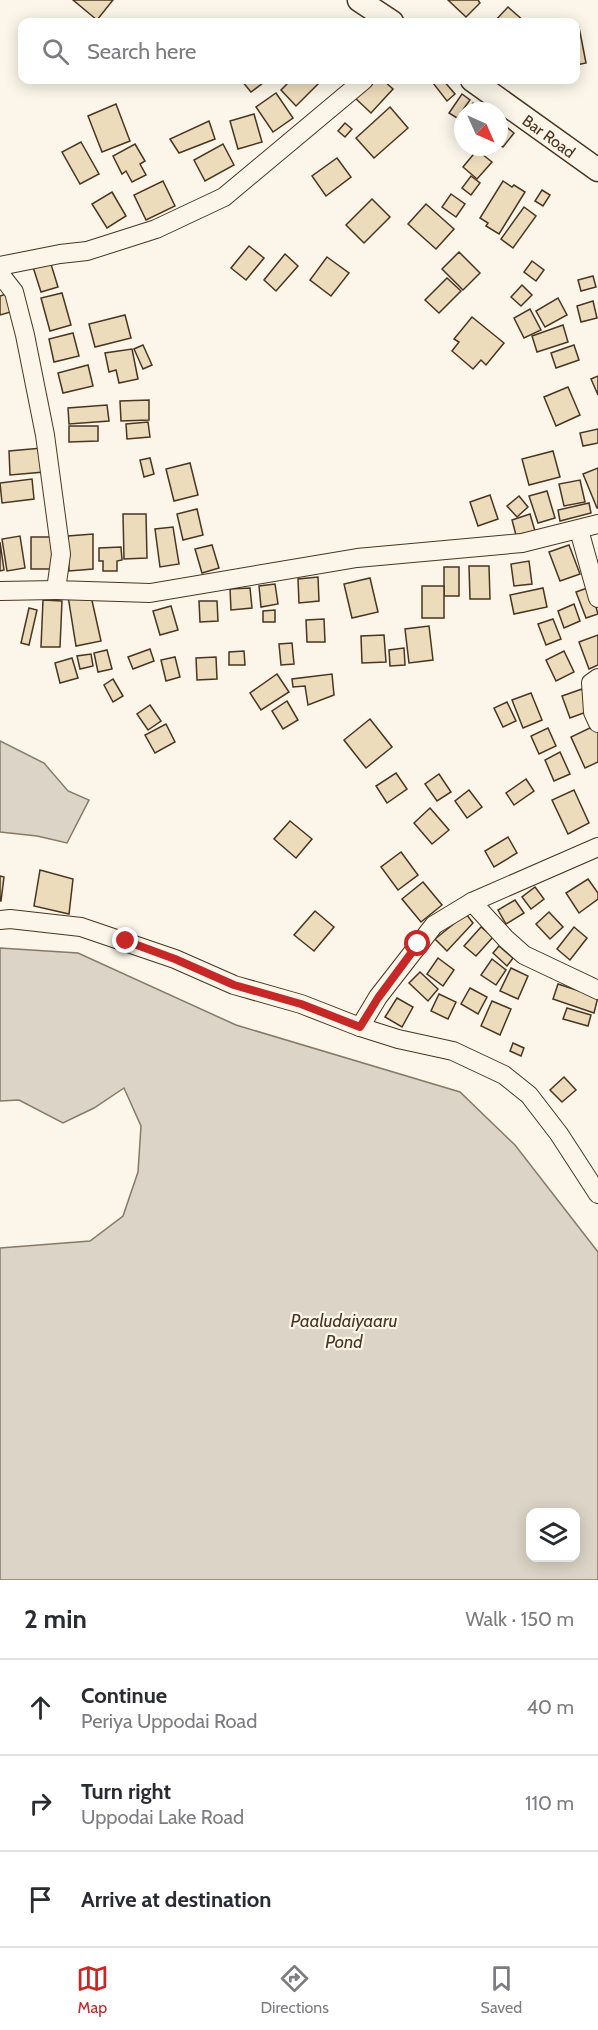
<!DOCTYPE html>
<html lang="en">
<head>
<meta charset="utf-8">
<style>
	body { margin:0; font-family:Cabin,sans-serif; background:#f7f7f7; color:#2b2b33 }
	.controls { position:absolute; right:18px; bottom:18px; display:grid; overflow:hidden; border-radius:12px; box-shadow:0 3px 15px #0003 }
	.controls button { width:54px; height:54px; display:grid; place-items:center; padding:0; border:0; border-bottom:2px solid #e1e1e2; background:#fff; color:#2b2b33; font:30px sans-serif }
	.compass { position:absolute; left:454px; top:102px; width:54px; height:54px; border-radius:50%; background:#fff; box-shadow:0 3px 15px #0003; rotate:135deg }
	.stop { position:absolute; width:18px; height:18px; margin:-14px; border:4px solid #c62828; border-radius:50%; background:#fff }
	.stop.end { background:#c62828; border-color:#fff; box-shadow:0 2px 6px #0008 }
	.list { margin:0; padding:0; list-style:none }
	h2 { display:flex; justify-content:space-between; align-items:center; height:78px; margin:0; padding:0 24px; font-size:26px }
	h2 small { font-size:20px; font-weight:400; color:#7c7c81 }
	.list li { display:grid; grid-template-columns:39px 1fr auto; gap:18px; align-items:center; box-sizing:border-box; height:96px; padding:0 24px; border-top:2px solid #e1e1e2 }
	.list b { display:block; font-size:22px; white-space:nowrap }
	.list p { margin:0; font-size:20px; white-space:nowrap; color:#7c7c81 }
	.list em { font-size:20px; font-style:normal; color:#7c7c81 }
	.icon { flex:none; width:33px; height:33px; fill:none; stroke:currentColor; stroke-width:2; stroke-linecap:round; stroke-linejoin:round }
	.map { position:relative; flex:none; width:598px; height:1580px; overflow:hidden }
	.search { position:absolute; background:#fff; box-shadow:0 3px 15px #0003; left:18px; right:18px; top:18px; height:66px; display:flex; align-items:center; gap:15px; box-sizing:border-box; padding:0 21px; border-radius:12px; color:#7c7c81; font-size:22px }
	.sheet { height:366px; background:#fff }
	nav { display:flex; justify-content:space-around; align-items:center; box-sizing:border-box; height:84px; border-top:2px solid #e1e1e2; background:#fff; font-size:16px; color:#7c7c81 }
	nav a { display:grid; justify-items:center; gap:3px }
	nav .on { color:#c62828 }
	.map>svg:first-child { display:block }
	.water { fill:#dcd4c6; stroke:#887966; stroke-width:1.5; fill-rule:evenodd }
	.building { fill:#ecdcbc; stroke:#4a3520; stroke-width:1.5 }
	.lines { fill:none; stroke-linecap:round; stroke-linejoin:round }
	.minor-casing { stroke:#4a3520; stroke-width:20 }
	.major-casing { stroke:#4a3520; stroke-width:25 }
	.minor { stroke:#fbf6e9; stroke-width:18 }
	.major { stroke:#fbf6e9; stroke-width:22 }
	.route { stroke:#c62828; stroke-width:8 }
	.labels { text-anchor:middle; stroke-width:4.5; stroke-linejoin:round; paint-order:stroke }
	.street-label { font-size:16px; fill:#4a3520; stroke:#fbf6e9 }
	.water-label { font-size:18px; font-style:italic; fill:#4a3520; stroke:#fbf6e9 }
</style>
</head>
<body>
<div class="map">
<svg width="598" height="1580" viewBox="0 0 598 1580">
	<rect width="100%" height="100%" fill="#fbf6e9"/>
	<g class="water">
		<path d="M0,741L44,763L68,791L89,800L67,843L37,836L0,832Z"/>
		<path d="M0,948L78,953L236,1025L460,1092L515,1145L598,1252V1580H0V1248L90,1241L123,1216L138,1172L141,1126L124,1088L94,1108L63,1123L19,1100L0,1101ZM576,1512V1558H530V1512Z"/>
	</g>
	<g class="building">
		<path d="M73,0H113L97,20Z"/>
		<path d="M448,0H478L480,3L466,17Z"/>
		<path d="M508,7L525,22H494Z"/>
		<path d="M576,27H579L586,63L576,65Z"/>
		<path d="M241,80H267L251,92Z"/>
		<path d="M291,80H316L319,83L296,106L281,90Z"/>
		<path d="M371,80H383L393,89L371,113L354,97Z"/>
		<path d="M437,80H443L455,94L447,101L433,83Z"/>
		<path d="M276,93L293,118L273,132L256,107Z"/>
		<path d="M462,94L470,100L457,118L449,113Z"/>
		<path d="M473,103L481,109L479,111H467Z"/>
		<path d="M116,104L130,141L102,152L88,116Z"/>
		<path d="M390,107L408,128L374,158L356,138Z"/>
		<path d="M254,114L262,142L238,149L230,121Z"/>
		<path d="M209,121L215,139L179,153L170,139Z"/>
		<path d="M345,123L352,129L345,137L338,131Z"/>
		<path d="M504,125L514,133L503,147L499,144V132Z"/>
		<path d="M81,142L99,174L80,184L62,152Z"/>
		<path d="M135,144L145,161L140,164L146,175L132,182L126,171L122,174L113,156Z"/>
		<path d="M223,144L234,165L205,181L194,160Z"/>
		<path d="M477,150L492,162L477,179L463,167Z"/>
		<path d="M337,158L351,177L326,196L312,176Z"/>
		<path d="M471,176L480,183L471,195L462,188Z"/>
		<path d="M163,181L175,206L146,220L134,195Z"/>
		<path d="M503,181L512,187L514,185L525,192L499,234L486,226L488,223L480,218Z"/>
		<path d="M542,190L550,195L543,206L535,201Z"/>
		<path d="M112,192L126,216L107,228L92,204Z"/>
		<path d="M451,194L465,204L456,217L442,207Z"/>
		<path d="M372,199L390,217L364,243L346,225Z"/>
		<path d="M426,204L454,229L436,249L408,224Z"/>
		<path d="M524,207L536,216L513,248L501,239Z"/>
		<path d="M249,246L264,258L246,280L231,268Z"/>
		<path d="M459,252L480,273L463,290L442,269Z"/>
		<path d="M285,254L298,266L276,291L264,280Z"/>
		<path d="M327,257L349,273L331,296L310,280Z"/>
		<path d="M50,261L58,287L41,292L33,267Z"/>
		<path d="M532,261L544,270L536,281L524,272Z"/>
		<path d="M593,276L596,287L581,291L578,280Z"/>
		<path d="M447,278L461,291L439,313L425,300Z"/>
		<path d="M522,285L532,295L521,306L511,297Z"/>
		<path d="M9,293L14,311L0,315V296Z"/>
		<path d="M62,293L71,325L50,331L41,298Z"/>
		<path d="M558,298L567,315L545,327L536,311Z"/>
		<path d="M593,301L597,318L581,322L577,306Z"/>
		<path d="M530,309L541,330L524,338L514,318Z"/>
		<path d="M125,315L131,338L95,347L89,324Z"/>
		<path d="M472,317L504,343L486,365L481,360L473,369L452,351L459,342L454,339Z"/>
		<path d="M563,325L568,342L537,352L532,336Z"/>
		<path d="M73,333L79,356L54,362L49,339Z"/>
		<path d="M143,345L152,365L143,369L134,349Z"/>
		<path d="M574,345L579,360L556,368L551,353Z"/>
		<path d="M132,349L138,379L119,383L116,370L109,372L105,353Z"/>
		<path d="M88,365L93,386L63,393L58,373Z"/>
		<path d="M598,376V395L591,379Z"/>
		<path d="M568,387L580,415L556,426L544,397Z"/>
		<path d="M149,400V420L121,421L120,401Z"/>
		<path d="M107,405L109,421L69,424L68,408Z"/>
		<path d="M148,422L150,437L127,439L126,424Z"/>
		<path d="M69,426H98V441L69,442Z"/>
		<path d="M598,429V443L583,446L580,433Z"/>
		<path d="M42,448L44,472L10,475L9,451Z"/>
		<path d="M553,451L560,477L529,485L522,459Z"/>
		<path d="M150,458L154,474L144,477L140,460Z"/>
		<path d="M190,463L198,495L174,501L166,469Z"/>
		<path d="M598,468V508H597L583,474Z"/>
		<path d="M32,479L34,499L2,503L0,483Z"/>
		<path d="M580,480L585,502L564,506L559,484Z"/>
		<path d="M547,491L555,518L538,523L529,496Z"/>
		<path d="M490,495L498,519L478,526L470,502Z"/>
		<path d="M519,496L528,507L517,517L507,506Z"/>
		<path d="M589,503L591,513L560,521L558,510Z"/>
		<path d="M197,509L203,535L183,540L177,514Z"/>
		<path d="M123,514H146L147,558L124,559Z"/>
		<path d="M530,514L535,531L516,535L512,520Z"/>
		<path d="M173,527L179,564L160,567L155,529Z"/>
		<path d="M93,534V569L69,571L68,536Z"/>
		<path d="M20,536L25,568L7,571L2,539Z"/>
		<rect x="31" y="537" width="21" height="32"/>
		<path d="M0,542L4,570L0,571Z"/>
		<path d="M212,545L219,568L202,573L195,549Z"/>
		<path d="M569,545L580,574L560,581L549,552Z"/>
		<path d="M121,547L122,560L117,561V571H103V561H99V548Z"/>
		<path d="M529,561L532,584L514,586L511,564Z"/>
		<path d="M469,566H489L490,599H470Z"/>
		<rect x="444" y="567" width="15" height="29"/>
		<path d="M318,577L319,601L299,603L298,579Z"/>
		<path d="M370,578L378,612L352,618L344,584Z"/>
		<path d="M275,584L278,604L261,607L259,586Z"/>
		<rect x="422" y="586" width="22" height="32"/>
		<path d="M590,587L598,614L586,618L576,592Z"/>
		<path d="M250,588L252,608L231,610L230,589Z"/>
		<path d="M543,588L547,607L514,614L510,595Z"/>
		<path d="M68,596H91L101,641L76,646Z"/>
		<path d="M43,600L62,601L60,647H41Z"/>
		<path d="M199,601H217L218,621L200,622Z"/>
		<path d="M574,604L580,621L564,628L558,611Z"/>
		<path d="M171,606L178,630L160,635L153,611Z"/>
		<path d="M29,608L37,610L29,645L21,643Z"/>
		<path d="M275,610V622H263V611Z"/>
		<path d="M324,619L325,642H307L306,620Z"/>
		<path d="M553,619L561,639L546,645L538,624Z"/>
		<path d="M429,626L433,660L409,663L405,629Z"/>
		<path d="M384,635L386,662L362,663L361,636Z"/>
		<path d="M598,635V665L589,669L579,642Z"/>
		<path d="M292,643L294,664L281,665L279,644Z"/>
		<path d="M404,648L405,665L390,666L389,650Z"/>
		<path d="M150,649L154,661L133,669L128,657Z"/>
		<path d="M107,650L112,669L98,672L94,653Z"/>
		<path d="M244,651L245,665H229V652Z"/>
		<path d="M564,651L574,672L556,681L546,660Z"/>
		<path d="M91,654L93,666L80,669L77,656Z"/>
		<path d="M175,657L180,677L166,681L161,660Z"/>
		<path d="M216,657L217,679L197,680L196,658Z"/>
		<path d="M72,658L78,678L60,683L55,663Z"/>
		<path d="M277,674L289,692L261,710L250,693Z"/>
		<path d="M332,674L334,695L308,705L305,686L293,687L292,679Z"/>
		<path d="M113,679L123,696L113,702L104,685Z"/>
		<path d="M582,689L589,711L570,718L562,696Z"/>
		<path d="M531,693L542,720L523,728L512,700Z"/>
		<path d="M287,701L298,720L283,729L272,711Z"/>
		<path d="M507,702L516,721L503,727L494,708Z"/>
		<path d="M150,705L161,721L148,730L137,714Z"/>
		<path d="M370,719L392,747L366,768L344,740Z"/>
		<path d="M166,724L175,742L155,753L145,735Z"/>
		<path d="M596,725L598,730V762L585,768L571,737Z"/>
		<path d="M548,728L556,746L539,754L531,736Z"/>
		<path d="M560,752L570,774L554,781L545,760Z"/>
		<path d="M396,773L407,789L387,803L376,786Z"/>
		<path d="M439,774L451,792L437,801L425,784Z"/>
		<path d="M526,779L534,791L514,805L506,793Z"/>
		<path d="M469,790L482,807L467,818L455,801Z"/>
		<path d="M574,790L589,823L568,834L552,800Z"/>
		<path d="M430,808L449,830L432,844L414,823Z"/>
		<path d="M290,821L312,839L296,858L274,839Z"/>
		<path d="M508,837L517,853L494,867L485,851Z"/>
		<path d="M401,852L418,875L398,890L381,867Z"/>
		<path d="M40,870L73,879L69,914L34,906Z"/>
		<path d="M0,876L4,877L1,901H0Z"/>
		<path d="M588,879L598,893V899L579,913L566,893Z"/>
		<path d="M423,882L442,905L421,922L402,899Z"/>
		<path d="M535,887L544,899L531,909L522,897Z"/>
		<path d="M515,900L524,913L506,924L498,910Z"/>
		<path d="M315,911L334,927L314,951L294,935Z"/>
		<path d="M549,912L563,927L550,939L536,924Z"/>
		<path d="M466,914L473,923L447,951L435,939Z"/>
		<path d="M481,927L493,937L476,956L464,946Z"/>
		<path d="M574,927L587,938L570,960L557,949Z"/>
		<path d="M499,946L513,958L507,966L493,953Z"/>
		<path d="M438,958L454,970L443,986L427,974Z"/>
		<path d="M492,959L506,970L496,985L481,975Z"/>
		<path d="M511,968L528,976L518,999L500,991Z"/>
		<path d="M420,972L438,989L428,1001L409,983Z"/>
		<path d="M558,984L598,997L594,1013L553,999Z"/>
		<path d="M470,988L487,997L478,1014L461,1004Z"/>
		<path d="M439,994L456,1002L448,1019L431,1011Z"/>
		<path d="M397,998L413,1007L402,1027L385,1017Z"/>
		<path d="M492,1001L511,1009L500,1035L481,1026Z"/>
		<path d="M567,1008L591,1015L588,1026L563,1019Z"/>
		<path d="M513,1043L524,1048L521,1056L510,1051Z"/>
		<path d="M564,1077L576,1090L562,1102L550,1090Z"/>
	</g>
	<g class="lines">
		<g class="minor-casing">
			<g id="minor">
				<path d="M0,266L60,254L87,251L156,229L224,197L364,80"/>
				<path d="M0,274L14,292L25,335L45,435L61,554L56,590L150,593L357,558L522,543L598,524"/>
				<path d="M579,530L598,598"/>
				<path d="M0,591L56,590"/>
				<path d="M598,678L591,683L593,712L598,723"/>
				<path d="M472,902L506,939L524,955L598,990"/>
				<path d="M0,920L10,919L81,927L175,959L234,985L301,1004L360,1027L398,1039L453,1051L504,1075L529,1095L559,1134L598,1194"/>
				<path d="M360,1027L378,997L434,925L472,902L598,847"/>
			</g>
		</g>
		<g class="major-casing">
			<g id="major">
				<path d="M359,0L392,22"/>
				<path d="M472,80L598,170"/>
			</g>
		</g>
		<use href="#minor" class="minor"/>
		<use href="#major" class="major"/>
	</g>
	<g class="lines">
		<path class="route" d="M126,941L175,959L234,985L301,1004L360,1027L378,998L418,944"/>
	</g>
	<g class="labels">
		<g class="street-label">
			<text transform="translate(549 136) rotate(36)" y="6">Bar Road</text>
		</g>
		<g class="water-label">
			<text x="344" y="1327">Paaludaiyaaru<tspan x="344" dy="21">Pond</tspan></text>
		</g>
	</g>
</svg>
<div class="controls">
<button><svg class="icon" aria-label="layers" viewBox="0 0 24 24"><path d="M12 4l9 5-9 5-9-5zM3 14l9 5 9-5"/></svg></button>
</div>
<svg class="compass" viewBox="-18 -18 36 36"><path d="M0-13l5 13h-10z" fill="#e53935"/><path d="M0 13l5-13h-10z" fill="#7c7c81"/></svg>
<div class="stop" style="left:418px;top:944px"></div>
<div class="stop end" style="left:126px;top:941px"></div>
<div class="search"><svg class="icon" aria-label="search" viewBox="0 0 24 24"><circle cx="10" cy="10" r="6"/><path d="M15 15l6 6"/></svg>Search here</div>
</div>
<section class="sheet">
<h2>2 min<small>Walk · 150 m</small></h2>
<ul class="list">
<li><svg class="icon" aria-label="ahead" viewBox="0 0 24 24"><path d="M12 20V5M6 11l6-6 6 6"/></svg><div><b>Continue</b><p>Periya Uppodai Road</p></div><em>40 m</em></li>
<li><svg class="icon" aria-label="right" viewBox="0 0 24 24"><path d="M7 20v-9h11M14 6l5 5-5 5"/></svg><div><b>Turn right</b><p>Uppodai Lake Road</p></div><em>110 m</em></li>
<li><svg class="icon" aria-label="arrive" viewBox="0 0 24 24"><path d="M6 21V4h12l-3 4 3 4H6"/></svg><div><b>Arrive at destination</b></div></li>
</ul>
</section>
<nav>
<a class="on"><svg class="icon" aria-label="map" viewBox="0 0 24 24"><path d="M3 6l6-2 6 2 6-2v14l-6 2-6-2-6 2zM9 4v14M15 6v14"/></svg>Map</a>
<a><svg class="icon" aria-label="directions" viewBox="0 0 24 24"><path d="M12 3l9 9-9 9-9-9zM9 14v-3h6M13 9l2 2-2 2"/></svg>Directions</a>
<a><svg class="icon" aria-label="saved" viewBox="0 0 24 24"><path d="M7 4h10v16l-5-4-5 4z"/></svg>Saved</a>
</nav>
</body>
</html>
